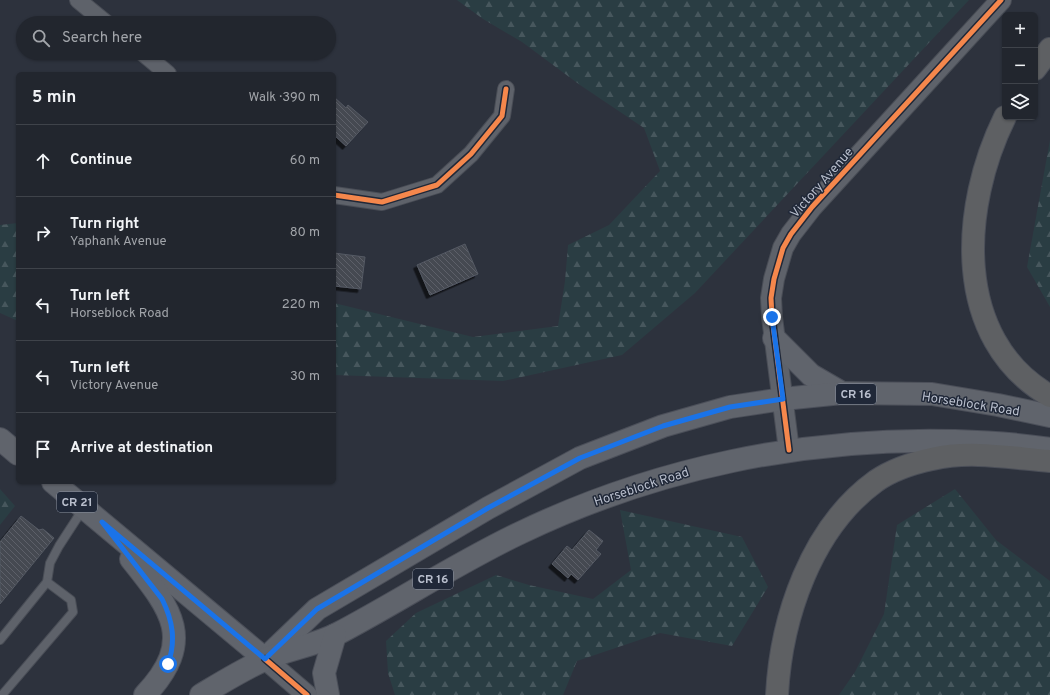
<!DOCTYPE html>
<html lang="en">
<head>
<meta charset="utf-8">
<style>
	body { margin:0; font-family:Overpass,sans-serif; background:#2e323a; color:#f1f3f6 }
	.controls { position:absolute; right:12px; top:12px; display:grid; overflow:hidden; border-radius:6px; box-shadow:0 1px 3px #0004 }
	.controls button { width:36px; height:36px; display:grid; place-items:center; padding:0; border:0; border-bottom:1px solid #3f434a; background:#22262e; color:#f1f3f6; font:20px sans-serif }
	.stop { position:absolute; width:12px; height:12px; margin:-9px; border:3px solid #1a73e8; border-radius:50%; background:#fff }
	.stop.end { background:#1a73e8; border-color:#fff; box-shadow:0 1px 4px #0008 }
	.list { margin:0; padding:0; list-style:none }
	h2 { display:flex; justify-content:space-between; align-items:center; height:52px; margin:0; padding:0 16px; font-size:17px }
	h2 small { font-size:13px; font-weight:400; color:#a2a5aa }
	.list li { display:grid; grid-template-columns:26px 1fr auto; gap:12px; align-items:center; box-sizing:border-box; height:72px; padding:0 16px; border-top:1px solid #3f434a }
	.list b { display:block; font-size:15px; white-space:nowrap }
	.list p { margin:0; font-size:13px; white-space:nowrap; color:#a2a5aa }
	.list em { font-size:13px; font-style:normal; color:#a2a5aa }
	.icon { flex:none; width:22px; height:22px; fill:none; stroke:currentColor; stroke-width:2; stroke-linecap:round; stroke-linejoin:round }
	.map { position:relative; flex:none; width:1050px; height:695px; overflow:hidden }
	.search { position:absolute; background:#22262e; box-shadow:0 1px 3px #0004; left:16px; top:16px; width:320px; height:44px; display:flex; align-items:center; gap:10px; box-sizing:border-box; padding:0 14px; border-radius:22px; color:#a2a5aa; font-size:15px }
	.panel { position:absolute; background:#22262e; box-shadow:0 1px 3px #0004; left:16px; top:72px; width:320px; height:412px; border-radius:6px }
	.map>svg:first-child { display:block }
	.forest { fill:url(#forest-firs) }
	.building { fill:url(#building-back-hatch); stroke:#555a64; filter:url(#shadow) }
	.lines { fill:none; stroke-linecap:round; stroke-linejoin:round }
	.service-casing { stroke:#494d56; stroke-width:10 }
	.minor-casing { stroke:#494d56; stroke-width:18 }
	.tertiary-casing { stroke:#494d56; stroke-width:22 }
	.primary-casing { stroke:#4b4f59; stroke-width:24 }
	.motorway-casing { stroke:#4a4e58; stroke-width:24 }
	.service { stroke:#5e626a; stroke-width:8 }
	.minor { stroke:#5e626a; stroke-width:16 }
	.tertiary { stroke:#5e626a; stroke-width:20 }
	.primary { stroke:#60646c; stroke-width:22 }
	.motorway { stroke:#5e6063; stroke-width:22 }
	.cycleway-casing { stroke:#202838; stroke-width:8 }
	.cycleway { stroke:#f5874c; stroke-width:5 }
	.route { stroke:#1a73e8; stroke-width:5 }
	.labels { text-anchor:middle; stroke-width:3; stroke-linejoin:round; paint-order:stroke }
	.shield { fill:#202838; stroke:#8a91a0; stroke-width:1 }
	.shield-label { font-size:12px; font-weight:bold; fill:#b8becc }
	.street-label { font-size:13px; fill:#b8becc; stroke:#202838 }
</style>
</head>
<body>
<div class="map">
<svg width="1050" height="695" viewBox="0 0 1050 695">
	<defs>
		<pattern id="forest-firs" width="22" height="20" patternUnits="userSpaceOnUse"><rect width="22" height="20" fill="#2a3d43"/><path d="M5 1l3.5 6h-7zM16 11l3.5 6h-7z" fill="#47575d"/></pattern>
		<pattern id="building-back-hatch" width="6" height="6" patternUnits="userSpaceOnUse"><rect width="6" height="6" fill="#444851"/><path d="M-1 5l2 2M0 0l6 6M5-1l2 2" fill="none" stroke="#5d6169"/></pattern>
		<filter id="shadow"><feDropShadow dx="-3.5" dy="3.5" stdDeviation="0" flood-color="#0009"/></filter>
	</defs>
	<rect width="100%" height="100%" fill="#2d323d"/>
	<g class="forest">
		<path d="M457,0H969L695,293L622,355L503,381L334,375V303L473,337L558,326L565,281L568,245L609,225L660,171L644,128L580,85L522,42L483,19Z"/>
		<path d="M1050,140V307L1027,267Z"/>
		<path d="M18,223V321L0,313V225Z"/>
		<path d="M0,489L15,506L0,525Z"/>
		<path d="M955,489L996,540L1050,581V695H839L855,672L884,614L897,525Z"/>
		<path d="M620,510L742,537L768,587L732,646L660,633L577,661L563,695H395L388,673L386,641L416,613L496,575L529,585L593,599L631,570Z"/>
	</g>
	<g class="building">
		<path d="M334,97L346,108L348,105L368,122L346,146L334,135Z"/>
		<path d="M465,244L478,274L430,295L417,265Z"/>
		<path d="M334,253L365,257L361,289L334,286Z"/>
		<path d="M21,516L39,530L43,529L54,538L0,604V542Z"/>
		<path d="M589,530L603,541L596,550L601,554L578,580L571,574L568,578L552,564L567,546L572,550Z"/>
	</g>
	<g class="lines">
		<g class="service-casing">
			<g id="service">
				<path d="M0,640L47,582L50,563L59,546L83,509"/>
				<path d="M2,695L73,612L71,600L47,582"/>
			</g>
		</g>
		<g class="minor-casing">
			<g id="minor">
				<path d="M78,0L106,23"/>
				<path d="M143,53L168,74"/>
				<path d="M334,195L382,202L437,185L471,154L502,116L506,89"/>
			</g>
		</g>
		<g class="tertiary-casing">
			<g id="tertiary">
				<path d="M789,450L772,317L771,298L774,279L783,248L791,234L812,207L1001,0"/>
				<path d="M265,659L307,695"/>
			</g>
		</g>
		<g class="primary-casing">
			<g id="primary">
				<path d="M774,338L811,375L842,393"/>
				<path d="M0,439L18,454"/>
				<path d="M53,482L265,659"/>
				<path d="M131,559C171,609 197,640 145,695"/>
				<path d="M268,656L317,609L488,508L580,458L663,426L730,407L783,399L842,393L932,394L998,405L1050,416"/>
				<path d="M201,695C221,683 242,670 264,660C287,649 314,646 337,634C398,602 457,563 520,533C655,468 805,437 955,441C986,442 1019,444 1050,449"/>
				<path d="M328,695L324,673L335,635"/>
			</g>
		</g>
		<g class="motorway-casing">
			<g id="motorway">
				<path d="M1035,69L1050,49"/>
				<path d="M1005,117C961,206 951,339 1050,396"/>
				<path d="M777,695C781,618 811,528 876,481C892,470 913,463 932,459C970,450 1012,458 1050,461"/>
			</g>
		</g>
		<use href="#service" class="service"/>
		<use href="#minor" class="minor"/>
		<use href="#tertiary" class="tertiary"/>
		<use href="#primary" class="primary"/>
		<use href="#motorway" class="motorway"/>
		<g class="cycleway-casing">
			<g id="cycleway">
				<path d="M334,195L382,202L437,185L471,154L502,116L506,89"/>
				<path d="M789,450L772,317L771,298L774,279L783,248L791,234L812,207L1001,0"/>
				<path d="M265,659L307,695"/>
			</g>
		</g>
		<use href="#cycleway" class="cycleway"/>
	</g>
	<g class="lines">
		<path class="route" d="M168,664C176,641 173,621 162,599L102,522L265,659L317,609L488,508L580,458L663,426L730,407L783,399L772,317"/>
	</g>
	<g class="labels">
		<g class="shield">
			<rect x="836" y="384" width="40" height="20" rx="3"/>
			<rect x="57" y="492" width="40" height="20" rx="3"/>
			<rect x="413" y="569" width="40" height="20" rx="3"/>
		</g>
		<g class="shield-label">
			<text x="856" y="398">CR 16</text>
			<text x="77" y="506">CR 21</text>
			<text x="433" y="583">CR 16</text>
		</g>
		<g class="street-label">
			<text transform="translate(821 182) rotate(-49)" y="5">Victory Avenue</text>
			<text transform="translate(971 403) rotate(9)" y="5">Horseblock Road</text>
			<text transform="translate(641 486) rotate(-18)" y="5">Horseblock Road</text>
		</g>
	</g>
</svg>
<div class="controls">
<button>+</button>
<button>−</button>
<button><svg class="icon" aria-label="layers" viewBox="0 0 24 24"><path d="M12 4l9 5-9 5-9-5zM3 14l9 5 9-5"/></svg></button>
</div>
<div class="stop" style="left:168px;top:664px"></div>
<div class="stop end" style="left:772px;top:317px"></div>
<div class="search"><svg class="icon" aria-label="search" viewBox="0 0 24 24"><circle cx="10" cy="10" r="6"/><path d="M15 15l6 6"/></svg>Search here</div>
<section class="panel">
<h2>5 min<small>Walk · 390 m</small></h2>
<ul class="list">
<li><svg class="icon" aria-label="ahead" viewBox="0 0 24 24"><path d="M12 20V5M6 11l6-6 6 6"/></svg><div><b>Continue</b></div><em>60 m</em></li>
<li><svg class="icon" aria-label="right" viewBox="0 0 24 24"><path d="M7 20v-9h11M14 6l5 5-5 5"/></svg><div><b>Turn right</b><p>Yaphank Avenue</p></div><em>80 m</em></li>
<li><svg class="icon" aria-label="left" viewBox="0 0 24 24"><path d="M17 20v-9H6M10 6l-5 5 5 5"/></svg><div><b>Turn left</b><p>Horseblock Road</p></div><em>220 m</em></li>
<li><svg class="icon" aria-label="left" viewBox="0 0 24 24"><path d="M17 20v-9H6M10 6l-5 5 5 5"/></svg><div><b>Turn left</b><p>Victory Avenue</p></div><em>30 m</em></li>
<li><svg class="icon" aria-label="arrive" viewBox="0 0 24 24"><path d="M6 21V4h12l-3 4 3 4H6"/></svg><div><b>Arrive at destination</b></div></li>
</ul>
</section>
</div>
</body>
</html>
